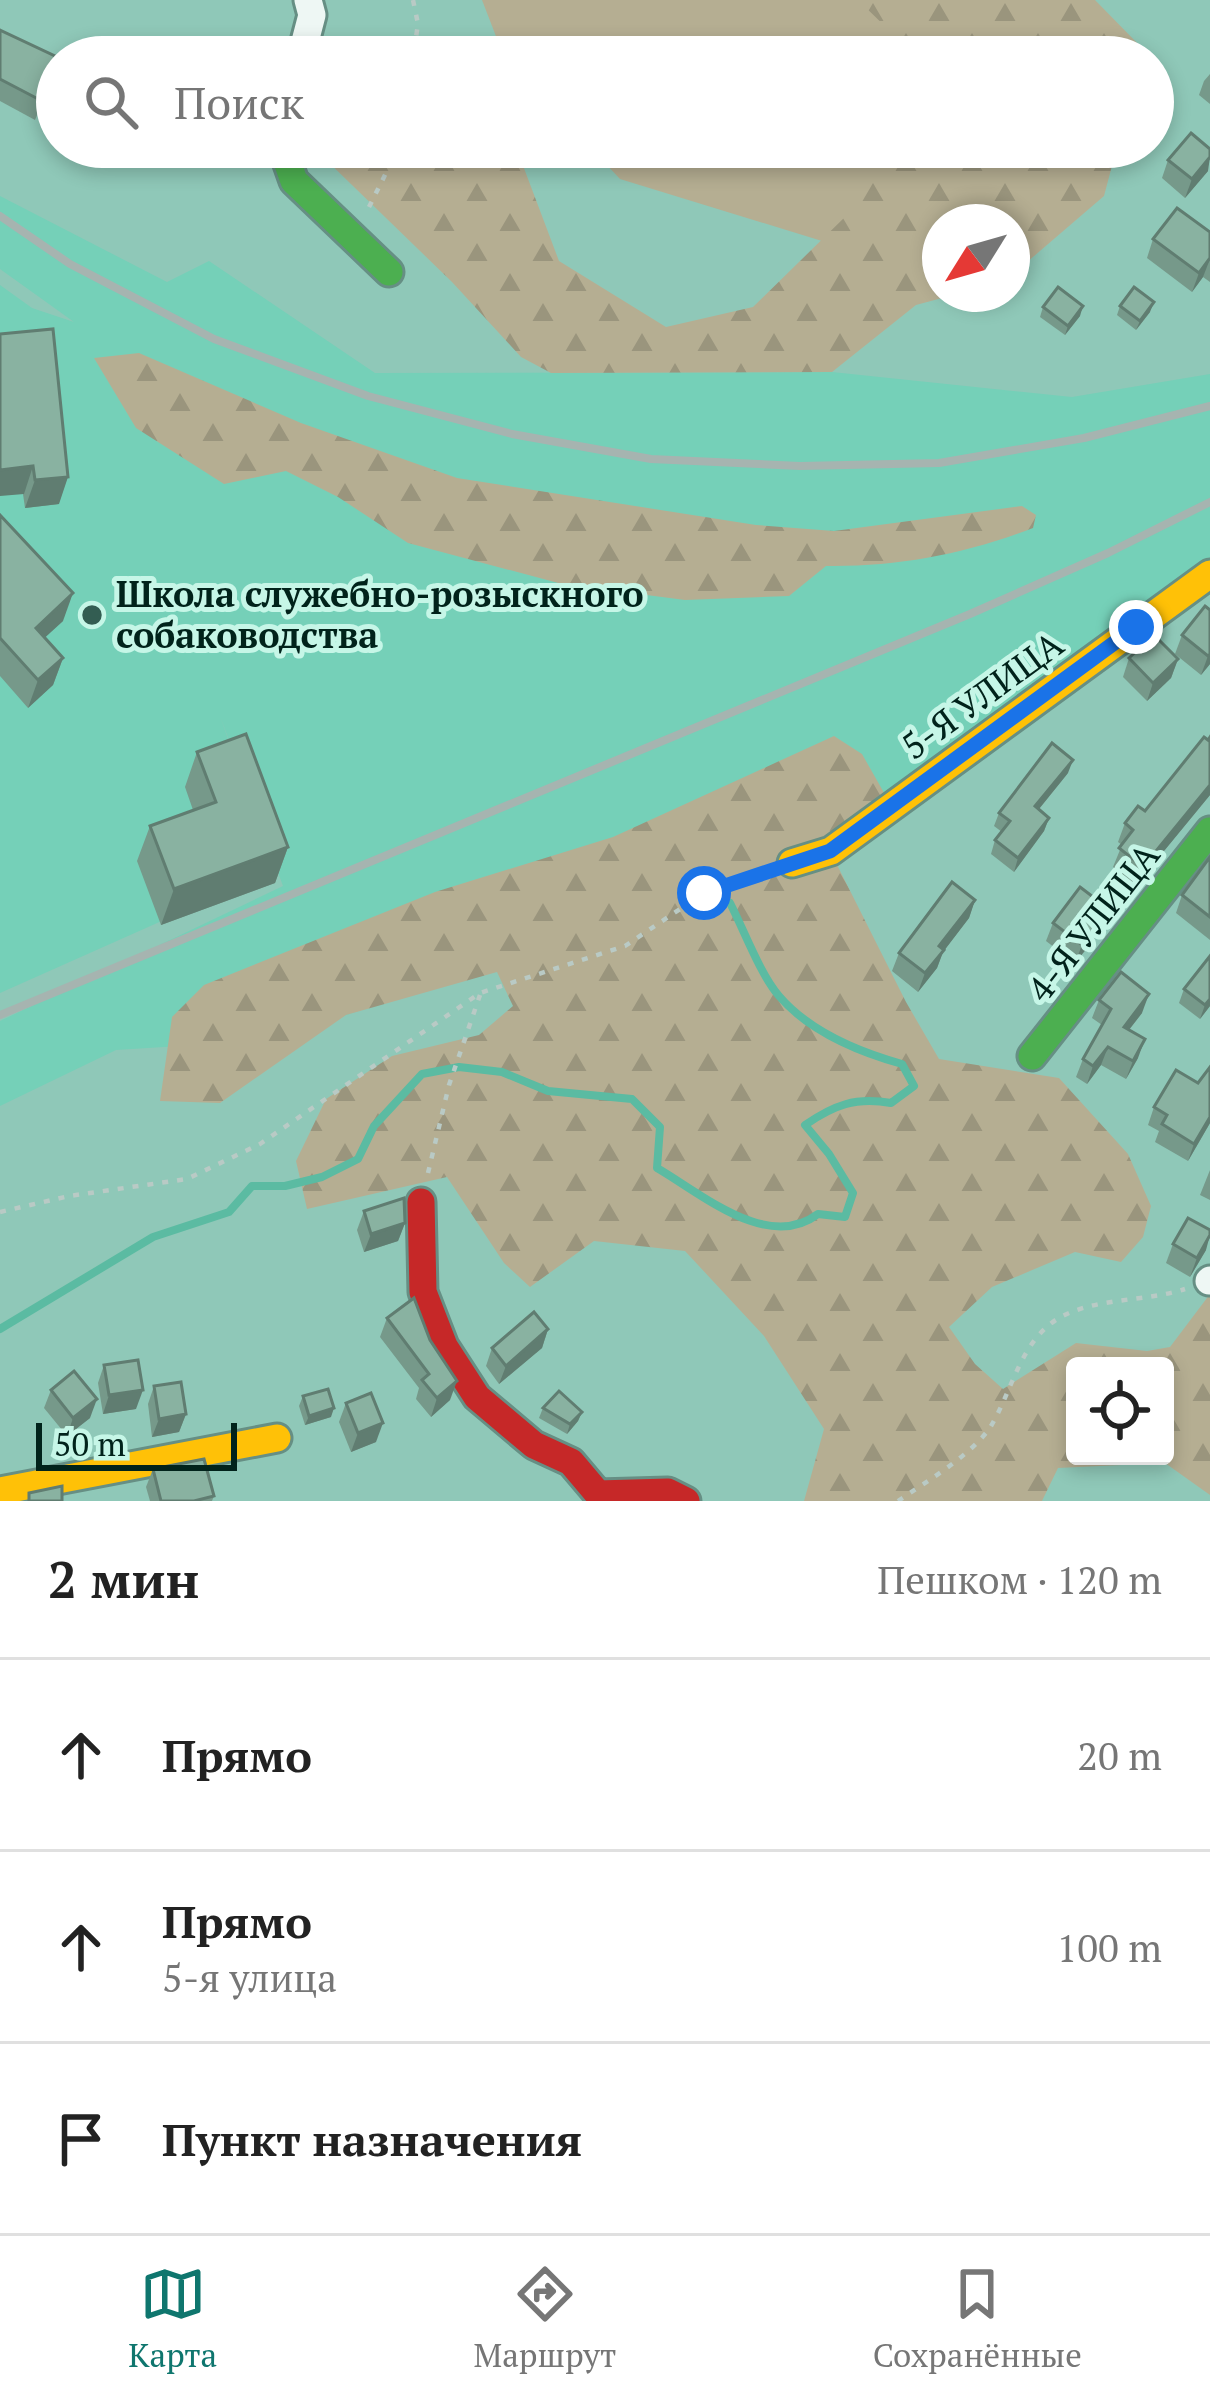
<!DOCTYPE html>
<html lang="ru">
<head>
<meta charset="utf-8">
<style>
	body { margin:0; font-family:"PT Serif",serif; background:#f6f6f6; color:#222 }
	.controls { position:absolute; right:36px; bottom:36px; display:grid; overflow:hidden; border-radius:12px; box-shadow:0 6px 18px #0003 }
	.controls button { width:108px; height:108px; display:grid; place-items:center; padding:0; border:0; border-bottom:3px solid #e0e0e0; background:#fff; color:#222; font:60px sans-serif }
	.compass { position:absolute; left:922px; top:204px; width:108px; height:108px; border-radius:50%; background:#fff; box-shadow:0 6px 18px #0003; rotate:233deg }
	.scale { position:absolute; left:36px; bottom:30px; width:201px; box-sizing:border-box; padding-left:12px; border:6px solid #01231b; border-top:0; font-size:33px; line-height:42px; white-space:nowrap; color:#01231b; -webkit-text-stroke:9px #c6f6e7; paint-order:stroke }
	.stop { position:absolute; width:36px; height:36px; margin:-27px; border:9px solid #1a73e8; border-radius:50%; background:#fff }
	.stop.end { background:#1a73e8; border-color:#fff; box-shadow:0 3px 12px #0008 }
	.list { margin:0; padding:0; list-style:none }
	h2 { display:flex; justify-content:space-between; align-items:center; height:156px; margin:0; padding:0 48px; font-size:51px }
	h2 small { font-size:39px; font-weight:400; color:#767676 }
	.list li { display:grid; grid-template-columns:78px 1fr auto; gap:36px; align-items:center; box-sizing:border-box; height:192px; padding:0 48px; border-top:3px solid #e0e0e0 }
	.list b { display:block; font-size:45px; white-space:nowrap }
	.list p { margin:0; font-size:39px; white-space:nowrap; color:#767676 }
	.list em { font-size:39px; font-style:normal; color:#767676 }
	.icon { flex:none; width:66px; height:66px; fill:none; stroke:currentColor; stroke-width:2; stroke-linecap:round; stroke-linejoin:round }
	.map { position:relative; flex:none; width:1210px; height:1501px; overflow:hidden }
	.search { position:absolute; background:#fff; box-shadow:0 6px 18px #0003; left:36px; right:36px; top:36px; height:132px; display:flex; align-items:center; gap:30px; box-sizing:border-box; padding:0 42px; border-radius:66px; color:#767676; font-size:45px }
	.sheet { height:732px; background:#fff }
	nav { display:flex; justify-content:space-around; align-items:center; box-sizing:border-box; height:168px; border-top:3px solid #e0e0e0; background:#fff; font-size:33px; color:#767676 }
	nav a { display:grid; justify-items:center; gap:6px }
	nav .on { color:#0f766e }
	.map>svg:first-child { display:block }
	.built { fill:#75d0b8 }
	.green { fill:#b5ae92 }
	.forest { fill:url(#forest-firs); fill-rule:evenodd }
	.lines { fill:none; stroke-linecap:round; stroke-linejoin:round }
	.stream { stroke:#5bbba2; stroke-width:8 }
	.street-casing { stroke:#668f84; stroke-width:33 }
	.fast-casing { stroke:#668f84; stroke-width:33 }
	.slow-casing { stroke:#668f84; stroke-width:33 }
	.jam-casing { stroke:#668f84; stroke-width:33 }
	.path { stroke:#b9cac5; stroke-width:4.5; stroke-dasharray:6 9; stroke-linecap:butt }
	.street { stroke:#eef7f4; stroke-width:27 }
	.fast { stroke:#4caf50; stroke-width:27 }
	.slow { stroke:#ffc107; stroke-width:27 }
	.jam { stroke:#c62828; stroke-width:27 }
	.rail { stroke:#a6b4b0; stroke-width:8 }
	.wall { fill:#76998a }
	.shaded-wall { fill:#607d71 }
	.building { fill:#89b2a1; stroke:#607d71; stroke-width:3 }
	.route { stroke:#1a73e8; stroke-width:15 }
	.poi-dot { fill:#335d52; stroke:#c6f6e7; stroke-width:4.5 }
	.labels { text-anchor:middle; stroke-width:10; stroke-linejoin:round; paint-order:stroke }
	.poi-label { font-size:36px; font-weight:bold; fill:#01231b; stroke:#c6f6e7; text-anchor:start }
	.street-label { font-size:36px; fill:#01231b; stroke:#c6f6e7 }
</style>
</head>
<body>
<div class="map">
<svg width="1210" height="1501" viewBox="0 0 1210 1501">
	<defs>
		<pattern id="forest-firs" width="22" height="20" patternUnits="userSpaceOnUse" patternTransform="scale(3)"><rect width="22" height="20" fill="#b5ae92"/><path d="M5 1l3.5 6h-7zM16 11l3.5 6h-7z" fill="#9a957d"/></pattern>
	</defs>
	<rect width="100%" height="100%" fill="#8fc8b8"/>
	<path class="built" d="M0,196L167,282L209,261L375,373L832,372L1072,397L1210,374V573L838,841L276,1040L116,1050L0,1106V1021L283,886L220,716L274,871L0,993V285L32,308L74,322L0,269Z"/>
	<g class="green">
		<path d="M482,0H959L951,57H504Z"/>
		<path d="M590,147H929L900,265L620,179Z"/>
	</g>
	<g class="forest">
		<path d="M858,0H1095L1143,49L1141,57H890L895,36Z"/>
		<path d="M319,147H516L559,261L666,327L753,307L847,215L865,147H1117L1104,196L1012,275V222H940V294H957L916,305L832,372L551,373L521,357L452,282L319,153Z"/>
		<path d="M139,353L301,423L457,478L756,525L834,531L1022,506L1036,515L1033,528C966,554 898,567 826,566L789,596L685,600L562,584L408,543L338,497L286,471L224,484L136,428L94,358Z"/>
		<path d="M834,736L862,754L887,798L825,841L906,1002L939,1059L1059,1078L1128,1154L1151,1206L1143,1237L1121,1262L1075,1252L992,1287L949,1327L975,1364L1003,1389L1076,1343L1147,1351L1170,1347L1210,1294V1495L1165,1463L1058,1468L1042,1501H804L824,1429L764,1336L685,1251L594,1241L530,1287L504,1263L447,1177L307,1209L296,1161L326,1099L392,1056L479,1035L513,1006L497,972L346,1015L220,1103L160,1101L172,1017L204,985L435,892L613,837ZM1075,1366H1165V1456H1075Z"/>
	</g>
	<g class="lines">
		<path class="stream" d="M0,1329L153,1237L229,1212L252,1186H285L322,1177L358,1159L374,1126L422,1074L459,1067L502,1072L548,1091L632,1099L660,1127L657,1168C702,1194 768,1252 818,1214L845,1217L853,1193L829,1154L805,1125C834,1105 855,1097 891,1103L914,1086L902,1064C859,1052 809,1031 779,996C760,974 744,930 730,903"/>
		<g class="street-casing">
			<g id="street">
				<path d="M301,57L312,15L308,0"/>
				<path d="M1209,1281L1210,1280"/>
			</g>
		</g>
		<g class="fast-casing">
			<g id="fast">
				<path d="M282,147L294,181L389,272"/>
				<path d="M1032,1056L1210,831"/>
			</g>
		</g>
		<g class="slow-casing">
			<g id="slow">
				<path d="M792,863L831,851L1210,574"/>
				<path d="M0,1491L277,1438"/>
			</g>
		</g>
		<g class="jam-casing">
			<path id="jam" d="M421,1202L423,1292L444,1346L477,1397L534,1445L571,1462L598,1494L668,1492L686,1501"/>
		</g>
		<g class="path">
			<path d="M413,0L418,24L413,57"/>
			<path d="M369,207L399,147"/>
			<path d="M428,1173L449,1085L480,995"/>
			<path d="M0,1212L69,1196L187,1179L260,1144L480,993L625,946L704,893L762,873"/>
			<path d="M898,1501C926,1482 973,1454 991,1426C1012,1391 1021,1340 1059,1318C1096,1297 1145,1302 1185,1289"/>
		</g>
		<use href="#street" class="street"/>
		<use href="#fast" class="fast"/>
		<use href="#slow" class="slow"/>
		<use href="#jam" class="jam"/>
		<g class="rail">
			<path d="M0,216L70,264L214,339L368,396L512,434L651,459L800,466L939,463L1084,438L1210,406"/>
			<path d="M0,1015L970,614L1108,553L1210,502"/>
		</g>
	</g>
	<g class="wall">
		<path d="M0,30L57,67L35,120L0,101Z"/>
		<path d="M1210,74V104L1199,95L1204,81Z"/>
		<path d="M87,147H118L111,166L84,156Z"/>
		<path d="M1168,160L1208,171L1185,198L1162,178Z"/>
		<path d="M1210,232V282L1203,277L1192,292L1147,258L1153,239Z"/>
		<path d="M1120,306L1150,312L1136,330L1117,315Z"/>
		<path d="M1043,307L1080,316L1065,335L1040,317Z"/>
		<path d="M0,334L59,504L25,508Z"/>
		<path d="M0,515L63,621L45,637L63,658L53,685L28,708L0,676Z"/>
		<path d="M1205,606L1210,664L1201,675L1175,654L1182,635Z"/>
		<path d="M1129,658L1178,659L1171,678L1147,701L1123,677Z"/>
		<path d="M1210,737V795L1136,885L1113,867L1122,845L1118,842L1125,823L1145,811Z"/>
		<path d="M197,752L288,847L275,883L161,925L137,861L150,826L193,810L185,787Z"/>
		<path d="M1068,773L1039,809L1049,818L1044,831L1014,872L991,854L995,840L1002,832L994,826L999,813Z"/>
		<path d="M1210,857V940L1176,913L1182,895Z"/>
		<path d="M975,900L969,918L943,952L937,968L918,992L892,971L899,953Z"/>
		<path d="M1109,909L1103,928L1075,963L1046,941L1053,923Z"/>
		<path d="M1184,989L1210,1006L1200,1019L1179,1003Z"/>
		<path d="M1099,1000L1142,1013L1129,1030L1138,1058L1126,1079L1101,1065L1087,1084L1076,1077L1083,1059L1102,1025L1092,1018Z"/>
		<path d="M1154,1107L1210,1123L1188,1161L1155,1142L1159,1131L1148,1125Z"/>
		<path d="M1210,1170V1200L1200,1195Z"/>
		<path d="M364,1211L405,1223L398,1241L364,1252L357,1230Z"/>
		<path d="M1173,1244L1206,1250L1190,1277L1166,1263Z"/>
		<path d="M387,1318L450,1400L431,1417L416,1399L419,1388L380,1337Z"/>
		<path d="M548,1329L542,1348L499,1384L486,1366L492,1348Z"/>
		<path d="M104,1365L136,1409L103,1414L98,1383Z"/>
		<path d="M154,1386L186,1414L179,1432L152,1437L148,1404Z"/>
		<path d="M51,1390L90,1418L67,1436L44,1408Z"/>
		<path d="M303,1396L331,1417L305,1425L299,1406Z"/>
		<path d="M346,1403L376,1442L351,1452L339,1422Z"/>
		<path d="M543,1408L582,1412L578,1421L567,1434L539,1418Z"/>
		<path d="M153,1469L214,1496L212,1501H150L146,1487Z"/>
	</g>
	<g class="shaded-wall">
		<path d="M1210,157L1208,171L1185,198L1192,179Z"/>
		<path d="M1210,259L1203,277L1192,292L1199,273Z"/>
		<path d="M1154,302L1150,312L1136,330L1140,321Z"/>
		<path d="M1083,306L1080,316L1065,335L1068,326Z"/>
		<path d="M33,466L24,494L0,496V470Z"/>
		<path d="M68,477L59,504L25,508L35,480Z"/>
		<path d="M73,593L63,621L26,655L36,628Z"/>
		<path d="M1210,654V664L1201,675L1208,656Z"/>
		<path d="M63,658L53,685L28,708L38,680Z"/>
		<path d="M1178,659L1171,678L1147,701L1153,683Z"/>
		<path d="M1073,760L1068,773L1030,820L1035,806Z"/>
		<path d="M1210,785V795L1136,885L1143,867Z"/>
		<path d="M1049,818L1044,831L1014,872L1018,858Z"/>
		<path d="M288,847L275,883L161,925L174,889Z"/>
		<path d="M975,900L969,918L943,952L937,968L918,992L925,973L939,946Z"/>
		<path d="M1109,909L1103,928L1075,963L1082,945Z"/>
		<path d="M1149,994L1142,1013L1117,1045L1124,1027Z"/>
		<path d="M1210,999V1006L1200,1019L1205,1005Z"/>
		<path d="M1145,1039L1138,1058L1126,1079L1133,1061Z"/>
		<path d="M1108,1047L1101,1065L1087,1084L1093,1066Z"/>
		<path d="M1210,1117V1123L1188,1161L1194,1144Z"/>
		<path d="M405,1223L398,1241L364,1252L371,1234Z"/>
		<path d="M1210,1235L1206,1250L1190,1277L1197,1258Z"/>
		<path d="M548,1329L542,1348L499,1384L506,1366Z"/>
		<path d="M457,1381L450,1400L431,1417L437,1398Z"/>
		<path d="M143,1390L136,1409L103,1414L109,1395Z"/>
		<path d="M97,1399L90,1418L67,1436L73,1418Z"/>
		<path d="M334,1408L331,1417L305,1425L309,1416Z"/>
		<path d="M582,1412L578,1421L567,1434L570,1424Z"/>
		<path d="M186,1414L179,1432L152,1437L159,1419Z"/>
		<path d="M383,1423L376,1442L351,1452L358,1433Z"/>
	</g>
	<g class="building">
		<path d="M0,30L57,57V65L42,101L0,79Z"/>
		<path d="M1191,133L1210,149V157L1192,179L1168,160Z"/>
		<path d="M1177,208L1210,232V258L1199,273L1153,239Z"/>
		<path d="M1058,287L1083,306L1068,326L1043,307Z"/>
		<path d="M1134,287L1154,302L1140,321L1120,306Z"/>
		<path d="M53,329L68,477L35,480L33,466L0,470V334Z"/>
		<path d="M0,515L73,593L36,628L63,658L38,680L0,638Z"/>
		<path d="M1205,606L1210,610V654L1208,656L1182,635Z"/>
		<path d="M1154,635L1178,659L1153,683L1129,658Z"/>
		<path d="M246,734L288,847L174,889L150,826L216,802L197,752Z"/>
		<path d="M1204,737L1208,740L1210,737V785L1143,867L1119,848L1133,830L1125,823L1138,806L1145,811Z"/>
		<path d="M1052,743L1073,760L1035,806L1049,818L1018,858L995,840L1010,821L999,813Z"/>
		<path d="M1210,857V917L1182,895Z"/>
		<path d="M952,882L975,900L939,946L944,950L925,973L899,953Z"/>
		<path d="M1080,887L1109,909L1082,945L1053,923Z"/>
		<path d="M1210,956V999L1205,1005L1184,989Z"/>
		<path d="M1121,972L1149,994L1124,1027L1145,1039L1133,1061L1108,1047L1093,1066L1083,1059L1111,1009L1099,1000Z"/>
		<path d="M1210,1067V1117L1194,1144L1162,1124L1167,1115L1154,1107L1176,1070L1198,1083Z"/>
		<path d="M404,1198L405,1223L371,1234L364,1211Z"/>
		<path d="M1188,1218L1210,1230V1235L1197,1258L1173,1244Z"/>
		<path d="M414,1298L430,1340L457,1381L437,1398L422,1380L429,1374L387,1318Z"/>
		<path d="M534,1312L548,1329L506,1366L492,1348Z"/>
		<path d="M138,1360L143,1390L109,1395L104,1365Z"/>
		<path d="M74,1371L97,1399L73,1418L51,1390Z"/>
		<path d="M181,1382L186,1414L159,1419L154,1386Z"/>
		<path d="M328,1389L334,1408L309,1416L303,1396Z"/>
		<path d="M559,1391L582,1412L570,1424L543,1408Z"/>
		<path d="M371,1393L383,1423L358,1433L346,1403Z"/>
		<path d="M204,1459L214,1496L194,1501H161L153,1469Z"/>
		<path d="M62,1486V1501H29V1493Z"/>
	</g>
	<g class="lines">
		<path class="route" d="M704,893L830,851L1136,627"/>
	</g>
	<circle class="poi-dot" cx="92" cy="615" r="12"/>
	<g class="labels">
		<g class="poi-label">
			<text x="116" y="607">Школа служебно-розыскного<tspan x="116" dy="41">собаководства</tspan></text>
		</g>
		<g class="street-label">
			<text transform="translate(982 695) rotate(-36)" y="13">5-Я УЛИЦА</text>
			<text transform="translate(1093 922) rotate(-52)" y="13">4-Я УЛИЦА</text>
		</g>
	</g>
</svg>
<div class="controls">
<button><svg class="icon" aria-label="locate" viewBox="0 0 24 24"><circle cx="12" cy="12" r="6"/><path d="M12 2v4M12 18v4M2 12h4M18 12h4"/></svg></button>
</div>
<svg class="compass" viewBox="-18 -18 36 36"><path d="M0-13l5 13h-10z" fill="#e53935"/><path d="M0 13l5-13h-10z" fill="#767676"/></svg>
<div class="scale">50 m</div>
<div class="stop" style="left:704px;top:893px"></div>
<div class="stop end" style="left:1136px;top:627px"></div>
<div class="search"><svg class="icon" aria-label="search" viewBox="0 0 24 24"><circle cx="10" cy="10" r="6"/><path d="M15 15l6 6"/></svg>Поиск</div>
</div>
<section class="sheet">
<h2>2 мин<small>Пешком · 120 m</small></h2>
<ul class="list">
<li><svg class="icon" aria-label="ahead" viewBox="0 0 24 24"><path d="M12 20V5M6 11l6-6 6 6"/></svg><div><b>Прямо</b></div><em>20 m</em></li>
<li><svg class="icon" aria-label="ahead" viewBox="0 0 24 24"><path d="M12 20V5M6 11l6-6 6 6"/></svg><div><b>Прямо</b><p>5-я улица</p></div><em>100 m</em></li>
<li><svg class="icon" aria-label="arrive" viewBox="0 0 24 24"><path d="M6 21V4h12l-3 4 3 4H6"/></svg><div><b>Пункт назначения</b></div></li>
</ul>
</section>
<nav>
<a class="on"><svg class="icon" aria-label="map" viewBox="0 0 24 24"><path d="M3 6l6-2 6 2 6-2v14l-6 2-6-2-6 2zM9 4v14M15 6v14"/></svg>Карта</a>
<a><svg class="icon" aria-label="directions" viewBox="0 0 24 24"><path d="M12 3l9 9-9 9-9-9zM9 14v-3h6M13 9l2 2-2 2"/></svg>Маршрут</a>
<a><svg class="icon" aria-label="saved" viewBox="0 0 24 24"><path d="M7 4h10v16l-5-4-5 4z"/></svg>Сохранённые</a>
</nav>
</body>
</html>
